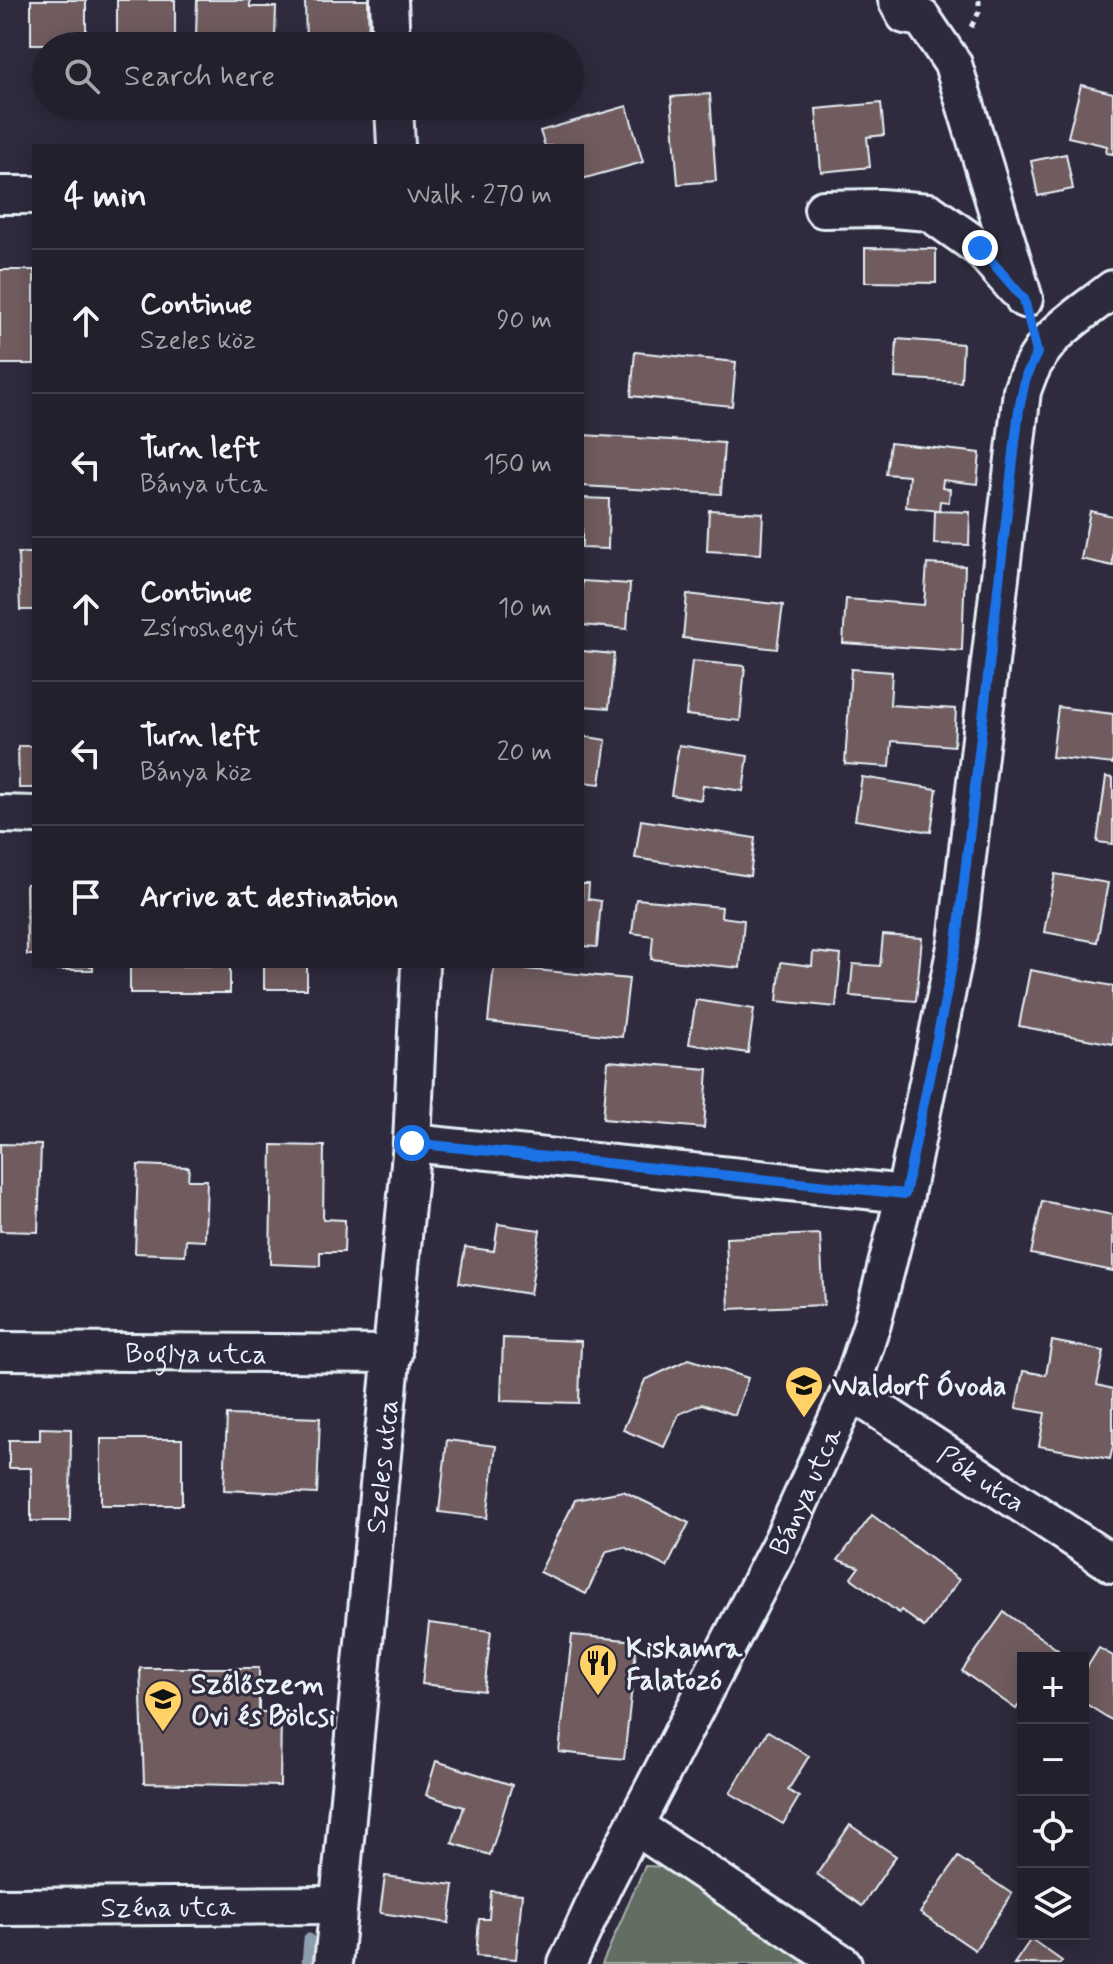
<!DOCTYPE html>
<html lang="en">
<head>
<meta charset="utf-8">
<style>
	body { margin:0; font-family:Mynerve,sans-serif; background:#2b2836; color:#f1f3f6 }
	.controls { position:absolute; right:24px; bottom:24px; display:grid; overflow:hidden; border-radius:0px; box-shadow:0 4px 20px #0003 }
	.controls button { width:72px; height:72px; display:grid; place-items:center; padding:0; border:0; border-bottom:2px solid #403e4a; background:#23202e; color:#f1f3f6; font:40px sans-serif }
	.stop { position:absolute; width:24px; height:24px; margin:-18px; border:6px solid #1a73e8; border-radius:50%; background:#fff }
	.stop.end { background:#1a73e8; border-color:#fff; box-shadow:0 2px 8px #0008 }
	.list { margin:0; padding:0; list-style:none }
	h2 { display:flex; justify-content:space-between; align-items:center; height:104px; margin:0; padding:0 32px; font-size:34px }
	h2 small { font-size:26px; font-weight:400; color:#a3a3aa }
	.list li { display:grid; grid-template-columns:52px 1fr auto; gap:24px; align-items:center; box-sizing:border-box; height:144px; padding:0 32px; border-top:2px solid #403e4a }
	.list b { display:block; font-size:30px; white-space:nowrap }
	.list p { margin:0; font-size:26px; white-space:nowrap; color:#a3a3aa }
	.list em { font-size:26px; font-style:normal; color:#a3a3aa }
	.icon { flex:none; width:44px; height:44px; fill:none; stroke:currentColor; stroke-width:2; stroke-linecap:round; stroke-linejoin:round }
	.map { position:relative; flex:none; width:1113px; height:1964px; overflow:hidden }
	.search { position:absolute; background:#23202e; box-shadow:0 4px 20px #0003; left:32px; top:32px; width:552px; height:88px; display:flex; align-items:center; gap:20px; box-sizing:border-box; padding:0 28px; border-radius:44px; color:#a3a3aa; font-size:30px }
	.panel { position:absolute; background:#23202e; box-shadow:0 4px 20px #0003; left:32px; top:144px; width:552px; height:824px; border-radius:0px }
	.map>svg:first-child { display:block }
	.green { fill:#626e62; stroke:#a5b0ad; stroke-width:2 }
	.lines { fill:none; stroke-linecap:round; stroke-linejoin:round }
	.stream { stroke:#8d9eae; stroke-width:11 }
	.building { fill:#705c5e; stroke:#e8f1f8; stroke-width:2 }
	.street-casing { stroke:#e8f1f8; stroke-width:42 }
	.path { stroke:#e8f1f8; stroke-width:5; stroke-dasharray:6 6; stroke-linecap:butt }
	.street { stroke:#2f2a3d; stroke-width:36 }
	.route { stroke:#1a73e8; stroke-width:10 }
	.labels { text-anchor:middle; stroke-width:6; stroke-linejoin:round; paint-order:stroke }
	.street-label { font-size:28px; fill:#e8f1f8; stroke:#2f2a3d }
	.poi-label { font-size:28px; font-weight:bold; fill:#e8f1f8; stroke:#2f2a3d; text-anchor:start }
</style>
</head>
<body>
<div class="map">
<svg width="1113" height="1964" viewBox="0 0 1113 1964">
	<rect width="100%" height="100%" fill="#2f2a3d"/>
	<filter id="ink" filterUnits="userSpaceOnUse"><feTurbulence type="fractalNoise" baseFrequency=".0125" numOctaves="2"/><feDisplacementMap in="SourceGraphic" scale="16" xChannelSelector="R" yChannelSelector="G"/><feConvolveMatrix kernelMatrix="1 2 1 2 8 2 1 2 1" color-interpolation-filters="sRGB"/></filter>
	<g filter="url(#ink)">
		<path class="green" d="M645,1866L668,1867L808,1964H602Z"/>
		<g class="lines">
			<path class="stream" d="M307,1964L309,1939"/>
		</g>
		<g class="building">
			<rect x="31" y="0" width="55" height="44"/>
			<rect x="117" y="0" width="58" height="46"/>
			<path d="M197,0H250V7H276L275,38L196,36Z"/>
			<path d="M305,0H368L369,46H306Z"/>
			<path d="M1081,85L1113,93V154L1106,153L1107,146L1068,137Z"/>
			<path d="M710,94L716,181L678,184L671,97Z"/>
			<path d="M881,103L884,135L867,137L870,167L821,172L816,109Z"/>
			<path d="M627,106L643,162L582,179V146H545L540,131Z"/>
			<path d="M1066,154L1073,189L1038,196L1031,161Z"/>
			<path d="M865,248L936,249V283L865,282Z"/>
			<rect x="0" y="270" width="34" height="94"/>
			<path d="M897,339L963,344L961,382L895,378Z"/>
			<path d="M635,352L736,362L732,406L631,396Z"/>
			<path d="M582,435L724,443L721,494L582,486Z"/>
			<path d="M890,443L980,453L977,484L943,480L942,488L950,489L949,502L940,501L939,511L906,507L909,476L886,474Z"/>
			<path d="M582,498L609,499L608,549L582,548Z"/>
			<path d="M709,510L763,513L761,554L707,551Z"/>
			<path d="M935,511L970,512L969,545L934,544Z"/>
			<path d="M1090,511L1113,516V566L1081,559Z"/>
			<path d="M18,553H34V610H20Z"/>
			<path d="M927,564L965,566L962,651L843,643L846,599L924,605Z"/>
			<path d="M582,581L630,584L627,629L582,625Z"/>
			<path d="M687,594L783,605L777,649L683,638Z"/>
			<path d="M582,651L614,654L609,708L582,706Z"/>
			<path d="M692,661L745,666L740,721L686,715Z"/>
			<path d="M851,669L892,672L890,705L956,709L954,746L892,741L890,767L845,764Z"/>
			<path d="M1058,707L1113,714V764L1052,757Z"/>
			<path d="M582,736L606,740L600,784L582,782Z"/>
			<path d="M679,745L748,756L743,791L703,785L701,800L671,795Z"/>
			<path d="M18,746H34V788H19Z"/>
			<path d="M862,777L937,789L931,832L855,820Z"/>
			<path d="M1106,777L1113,778V844L1097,842Z"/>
			<path d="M641,820L755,838L750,876L635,858Z"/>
			<path d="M1055,874L1108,883L1097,942L1044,932Z"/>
			<path d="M26,884H34V955H27Z"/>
			<path d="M582,884H589L588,899L601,901L597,947L582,946Z"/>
			<path d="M636,899L722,907L721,917L744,920L740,968L651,959L653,936L632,933Z"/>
			<path d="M883,935L922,938L916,1001L850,996L853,964L880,966Z"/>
			<path d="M813,952L841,955L836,1007L777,1001L781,962L812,966Z"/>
			<rect x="43" y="966" width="50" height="4"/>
			<rect x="130" y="966" width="100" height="27"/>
			<rect x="264" y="966" width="43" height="23"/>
			<path d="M494,966L629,979L622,1037L488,1022Z"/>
			<path d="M1030,970L1113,986V1044L1019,1026Z"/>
			<path d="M696,1000L754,1009L748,1053L689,1044Z"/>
			<path d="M608,1061L708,1069L704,1128L603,1119Z"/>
			<path d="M0,1144L41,1145L38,1232L0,1231Z"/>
			<path d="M272,1145L324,1146L323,1219L345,1220L344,1252H320V1266L270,1264Z"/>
			<path d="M138,1165L189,1167L188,1180H207L205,1241L186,1240L185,1255L135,1253Z"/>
			<path d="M1042,1201L1113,1215V1271L1031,1254Z"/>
			<path d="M498,1224L540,1230L530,1294L459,1283L465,1247L494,1251Z"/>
			<path d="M820,1234L824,1305L729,1309L726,1238Z"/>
			<path d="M503,1338L581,1341L579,1403L501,1401Z"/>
			<path d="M1052,1341L1104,1351L1097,1385L1113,1389V1446L1110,1459L1039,1446L1045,1413L1016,1408L1023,1371L1046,1375Z"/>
			<path d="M689,1359L748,1378L735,1415L702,1404L679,1414L664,1447L623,1430L645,1380Z"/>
			<path d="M227,1415L320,1418L317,1494L224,1490Z"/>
			<path d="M40,1428L71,1429L70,1521H31V1468H9V1440H40Z"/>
			<rect x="101" y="1439" width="81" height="66"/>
			<path d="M447,1440L496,1446L487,1518L439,1512Z"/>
			<path d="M623,1491L689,1523L667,1567L624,1547L607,1551L586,1594L540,1572L575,1500Z"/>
			<path d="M872,1515L959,1580L924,1627L901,1610L899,1613L851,1578L859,1567L838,1560Z"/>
			<path d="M1004,1612L1058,1650L1052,1658H1023V1699L1016,1709L962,1671Z"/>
			<path d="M429,1623L491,1631L484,1691L422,1684Z"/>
			<path d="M572,1635L637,1641L624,1759L559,1752Z"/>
			<path d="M1099,1648L1113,1656V1721L1083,1702V1674Z"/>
			<path d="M140,1668H259V1712H281L280,1786L144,1783Z"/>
			<path d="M768,1731L809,1756L788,1790L799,1797L783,1824L730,1793Z"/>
			<path d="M436,1761L512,1785L490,1855L452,1843L464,1807L426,1795Z"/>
			<path d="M850,1825L896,1856L862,1906L817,1874Z"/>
			<path d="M958,1857L1012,1894L975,1950L920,1913Z"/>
			<path d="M385,1876L454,1885L449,1923L380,1913Z"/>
			<path d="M491,1891L522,1894L516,1959L476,1956L479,1919H489Z"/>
			<path d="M1031,1939L1062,1961L1060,1964H1014Z"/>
		</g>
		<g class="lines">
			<g class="street-casing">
				<g id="street">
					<path d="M389,0L391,46"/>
					<path d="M897,0L905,15L922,18L953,64L1024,299"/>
					<path d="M394,106L396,146"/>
					<path d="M0,195H34"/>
					<path d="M823,209L880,208L929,212L980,248L1016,289"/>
					<path d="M0,814L34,815"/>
					<path d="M412,1143L905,1194"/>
					<path id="s1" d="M0,1351L393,1354"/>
					<path id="s2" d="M850,1391L1113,1564"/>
					<path d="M635,1826L843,1964"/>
					<path id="s3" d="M0,1907L338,1905"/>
					<path id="s4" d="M333,1964L412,1143L420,966"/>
					<path id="s5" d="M567,1964L603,1886L783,1539L850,1391L872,1324L905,1194L957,942L1022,391C1039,337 1071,322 1113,289"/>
				</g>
			</g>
			<path class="path" d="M971,27L979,12V0"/>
			<use href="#street" class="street"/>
		</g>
	</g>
	<g class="lines" filter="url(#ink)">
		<path class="route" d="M412,1143L905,1194L957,942L1019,409L1026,376L1037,353L1024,299L980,248"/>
	</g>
	<defs>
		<g id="school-pin" transform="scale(2)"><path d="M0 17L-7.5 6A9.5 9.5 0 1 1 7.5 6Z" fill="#ffd166" stroke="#2f2a3d"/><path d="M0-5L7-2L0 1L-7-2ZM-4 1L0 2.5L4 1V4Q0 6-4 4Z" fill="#111"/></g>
		<g id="restaurant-pin" transform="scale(2)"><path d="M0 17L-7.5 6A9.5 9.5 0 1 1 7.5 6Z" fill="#ffd166" stroke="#2f2a3d"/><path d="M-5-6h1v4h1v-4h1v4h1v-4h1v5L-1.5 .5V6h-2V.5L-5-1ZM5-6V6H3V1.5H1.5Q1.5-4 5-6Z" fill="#111"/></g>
	</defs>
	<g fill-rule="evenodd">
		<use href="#school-pin" x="804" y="1385"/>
		<use href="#restaurant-pin" x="598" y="1663"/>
		<use href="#school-pin" x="163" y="1699"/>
	</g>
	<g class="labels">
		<g class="street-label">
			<text dy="10" stroke="none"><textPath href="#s1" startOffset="196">Boglya utca</textPath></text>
			<text dy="10" stroke="none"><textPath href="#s4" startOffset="500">Szeles utca</textPath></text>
			<text dy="10" stroke="none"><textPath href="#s2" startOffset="158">Pók utca</textPath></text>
			<text dy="10" stroke="none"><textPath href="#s5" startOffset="530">Bánya utca</textPath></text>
			<text dy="10" stroke="none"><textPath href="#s3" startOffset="168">Széna utca</textPath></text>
		</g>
		<g class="poi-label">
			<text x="832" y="1395">Waldorf Óvoda</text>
			<text x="626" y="1657">Kiskamra<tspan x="626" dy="32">Falatozó</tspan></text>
			<text x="191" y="1693">Szőlőszem<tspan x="191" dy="32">Ovi és Bölcsi</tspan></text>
		</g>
	</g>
</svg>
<div class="controls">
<button>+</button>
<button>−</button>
<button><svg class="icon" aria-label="locate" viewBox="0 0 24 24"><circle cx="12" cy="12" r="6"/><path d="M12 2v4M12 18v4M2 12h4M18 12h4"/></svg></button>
<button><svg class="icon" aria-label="layers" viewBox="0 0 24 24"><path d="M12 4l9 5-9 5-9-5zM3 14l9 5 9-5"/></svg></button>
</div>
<div class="stop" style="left:412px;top:1143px"></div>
<div class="stop end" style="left:980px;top:248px"></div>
<div class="search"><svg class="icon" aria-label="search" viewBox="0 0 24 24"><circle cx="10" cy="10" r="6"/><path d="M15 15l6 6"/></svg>Search here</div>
<section class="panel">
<h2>4 min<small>Walk · 270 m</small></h2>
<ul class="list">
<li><svg class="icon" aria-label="ahead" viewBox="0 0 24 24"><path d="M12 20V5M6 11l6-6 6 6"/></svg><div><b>Continue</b><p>Szeles köz</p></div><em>90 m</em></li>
<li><svg class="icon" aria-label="left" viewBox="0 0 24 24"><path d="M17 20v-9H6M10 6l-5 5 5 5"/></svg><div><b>Turn left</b><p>Bánya utca</p></div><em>150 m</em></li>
<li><svg class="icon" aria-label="ahead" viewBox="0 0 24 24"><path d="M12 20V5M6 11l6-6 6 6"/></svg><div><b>Continue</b><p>Zsíroshegyi út</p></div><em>10 m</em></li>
<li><svg class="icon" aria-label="left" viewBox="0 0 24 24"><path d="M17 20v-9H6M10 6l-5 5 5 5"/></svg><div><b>Turn left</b><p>Bánya köz</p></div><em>20 m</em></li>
<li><svg class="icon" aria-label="arrive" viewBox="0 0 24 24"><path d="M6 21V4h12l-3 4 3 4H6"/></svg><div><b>Arrive at destination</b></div></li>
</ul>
</section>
</div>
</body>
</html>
